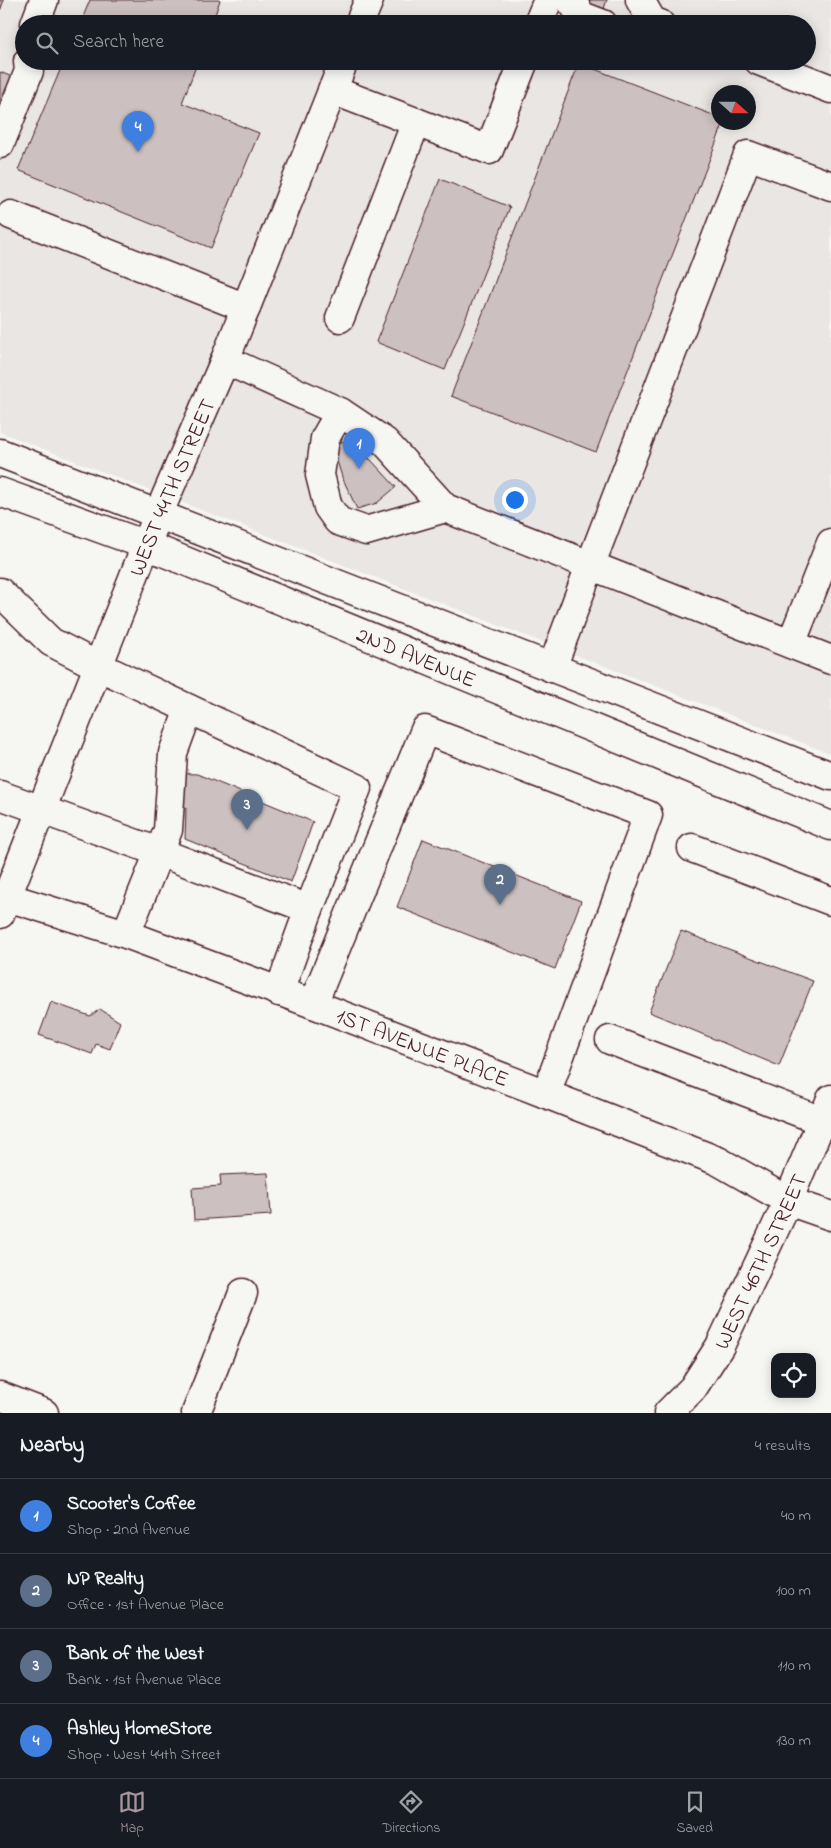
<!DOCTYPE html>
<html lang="en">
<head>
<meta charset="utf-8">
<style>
	body { margin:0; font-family:"Indie Flower",sans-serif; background:#20242c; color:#f1f3f6 }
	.controls { position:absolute; right:15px; bottom:15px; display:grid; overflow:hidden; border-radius:10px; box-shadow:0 2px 12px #0003 }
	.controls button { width:45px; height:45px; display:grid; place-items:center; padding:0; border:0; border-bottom:1px solid #363941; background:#171b24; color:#f1f3f6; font:25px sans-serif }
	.compass { position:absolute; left:711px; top:85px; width:45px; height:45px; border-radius:50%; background:#171b24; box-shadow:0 2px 12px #0003; rotate:111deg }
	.you { position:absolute; left:514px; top:499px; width:18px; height:18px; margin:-12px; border:4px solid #fff; border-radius:50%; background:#1a73e8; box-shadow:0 0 0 8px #1a73e833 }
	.badge { display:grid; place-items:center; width:32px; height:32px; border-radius:50%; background:#a6949b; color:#fff; font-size:16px; font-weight:700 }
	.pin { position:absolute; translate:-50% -41px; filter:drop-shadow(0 1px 2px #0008) }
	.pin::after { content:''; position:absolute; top:26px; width:18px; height:15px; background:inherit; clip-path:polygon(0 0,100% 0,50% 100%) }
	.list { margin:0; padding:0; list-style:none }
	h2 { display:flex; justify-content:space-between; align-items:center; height:65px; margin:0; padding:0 20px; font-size:21px }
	h2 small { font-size:16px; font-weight:400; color:#9ea1a6 }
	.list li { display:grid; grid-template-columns:32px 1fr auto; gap:15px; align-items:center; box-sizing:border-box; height:75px; padding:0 20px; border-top:1px solid #363941 }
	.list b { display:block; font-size:19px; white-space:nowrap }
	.list p { margin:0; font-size:16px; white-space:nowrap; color:#9ea1a6 }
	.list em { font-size:16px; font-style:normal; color:#9ea1a6 }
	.icon { flex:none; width:28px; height:28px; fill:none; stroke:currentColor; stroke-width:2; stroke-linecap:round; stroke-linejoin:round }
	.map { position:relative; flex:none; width:831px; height:1413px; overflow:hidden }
	.search { position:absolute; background:#171b24; box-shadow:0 2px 12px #0003; left:15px; right:15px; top:15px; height:55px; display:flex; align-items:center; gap:12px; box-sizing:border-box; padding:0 18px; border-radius:28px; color:#9ea1a6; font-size:19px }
	.sheet { height:365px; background:#171b24 }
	nav { display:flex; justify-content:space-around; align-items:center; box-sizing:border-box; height:70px; border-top:1px solid #363941; background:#171b24; font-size:14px; color:#9ea1a6 }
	nav a { display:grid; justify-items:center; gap:2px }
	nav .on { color:#a6949b }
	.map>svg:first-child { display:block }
	.built { fill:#e9e6e3; fill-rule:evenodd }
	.building { fill:#ccc1c0; stroke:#4a1f2b }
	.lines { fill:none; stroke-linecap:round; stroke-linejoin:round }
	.minor-casing { stroke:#4a1f2b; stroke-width:31 }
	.major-casing { stroke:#4a1f2b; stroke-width:31 }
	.minor { stroke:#f6f6f2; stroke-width:28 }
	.major { stroke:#f6f6f2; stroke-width:28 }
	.labels { text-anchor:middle; stroke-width:4; stroke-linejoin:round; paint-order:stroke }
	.street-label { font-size:22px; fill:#4a1f2b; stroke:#f6f6f2 }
</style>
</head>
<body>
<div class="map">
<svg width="831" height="1413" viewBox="0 0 831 1413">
	<rect width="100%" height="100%" fill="#f6f6f2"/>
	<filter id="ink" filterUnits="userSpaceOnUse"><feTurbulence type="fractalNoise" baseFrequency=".02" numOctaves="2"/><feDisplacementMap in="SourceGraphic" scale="10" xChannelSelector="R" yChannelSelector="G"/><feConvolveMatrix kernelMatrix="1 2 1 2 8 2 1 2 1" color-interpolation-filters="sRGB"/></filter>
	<g filter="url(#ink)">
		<path class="built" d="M0,0H831V754L0,432ZM24,24H807V61H24ZM718,92H748V122H718Z"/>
		<g class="building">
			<path d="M0,0H4L0,11Z"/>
			<path d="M90,0H220L212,24H80Z"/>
			<path d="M589,0H607L601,17L585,11Z"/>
			<path d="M64,61H198L182,103L259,133L211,248L18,170Z"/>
			<path d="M579,63L718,117V122H724L596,452L451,396Z"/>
			<path d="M0,72L17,79L0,118Z"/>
			<path d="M440,179L510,207L445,370L376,342Z"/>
			<path d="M342,441L371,460L396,487L377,503L357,509L342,477L334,451Z"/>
			<path d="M161,773L197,774L313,822L291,882L185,839L186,808L158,807Z"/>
			<path d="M423,839L581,901L555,969L397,907Z"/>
			<path d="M681,931L813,981L779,1066L649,1012Z"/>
			<path d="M51,1002L90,1016L100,1009L120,1022L110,1049L96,1044L92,1054L39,1035Z"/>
			<path d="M268,1173L271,1215L194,1220L192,1188L221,1186L220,1175Z"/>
		</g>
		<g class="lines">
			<g class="minor-casing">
				<g id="minor">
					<path d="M570,0L582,16L603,24"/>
					<path d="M640,0L652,21L660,24"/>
					<path d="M35,24L44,0"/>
					<path d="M359,24L369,0"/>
					<path d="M538,24L548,0"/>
					<path d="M759,61L831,89"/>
					<path d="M332,90L489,150L524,61"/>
					<path d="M0,144L29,71L28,61"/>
					<path d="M11,215L246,308"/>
					<path d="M340,318L416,122"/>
					<path d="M225,360L340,412L385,442L445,508L831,660"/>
					<path d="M340,412L325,438L320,475L328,507L338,521L366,531L445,508"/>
					<path d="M0,592L51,642L98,666L357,788L309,909L279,992"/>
					<path d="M791,644L831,543"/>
					<path d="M552,668L590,566L748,155L831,186"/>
					<path d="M0,795L159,852L309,909"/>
					<path d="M692,848L831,901"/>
					<path id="s1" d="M7,897L126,934L313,1004L546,1094L718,1161L788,1201L831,1216"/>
					<path id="s2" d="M0,914L158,515L225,360L344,61"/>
					<path d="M126,934L168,830L173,753L189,709"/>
					<path d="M313,1004L425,730L648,815L546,1094"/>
					<path d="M610,1040L822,1121"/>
					<path d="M0,1396L44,1413"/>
					<path d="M196,1413L243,1293"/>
					<path id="s3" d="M668,1413L693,1388L720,1346L788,1201L831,1099"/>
				</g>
			</g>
			<g class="major-casing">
				<g id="major">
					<path d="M0,453L831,776"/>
					<path id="s4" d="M0,492L146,545L831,826"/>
				</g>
			</g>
			<use href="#minor" class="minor"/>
			<use href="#major" class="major"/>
		</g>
	</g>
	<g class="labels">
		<g class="street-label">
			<text dy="8" stroke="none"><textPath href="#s2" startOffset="460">WEST 44TH STREET</textPath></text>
			<text dy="8" stroke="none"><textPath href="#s4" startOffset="448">2ND AVENUE</textPath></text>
			<text dy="8" stroke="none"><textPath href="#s1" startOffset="442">1ST AVENUE PLACE</textPath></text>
			<text dy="8" stroke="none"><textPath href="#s3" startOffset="179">WEST 46TH STREET</textPath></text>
		</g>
	</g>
</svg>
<div class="controls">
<button><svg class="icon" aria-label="locate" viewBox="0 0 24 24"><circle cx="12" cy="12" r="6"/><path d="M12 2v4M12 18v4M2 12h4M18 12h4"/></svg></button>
</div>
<svg class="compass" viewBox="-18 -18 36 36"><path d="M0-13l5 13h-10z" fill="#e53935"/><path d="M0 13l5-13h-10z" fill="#9ea1a6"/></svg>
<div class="you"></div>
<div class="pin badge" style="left:359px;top:469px;background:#3f7fe0">1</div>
<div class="pin badge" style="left:500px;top:905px;background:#5c6f8a">2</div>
<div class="pin badge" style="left:247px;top:830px;background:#5c6f8a">3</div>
<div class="pin badge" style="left:138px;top:152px;background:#3f7fe0">4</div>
<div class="search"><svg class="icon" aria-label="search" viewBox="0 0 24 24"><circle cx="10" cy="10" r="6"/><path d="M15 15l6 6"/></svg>Search here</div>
</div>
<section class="sheet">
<h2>Nearby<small>4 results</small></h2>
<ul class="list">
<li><span class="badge" style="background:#3f7fe0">1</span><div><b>Scooter's Coffee</b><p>Shop · 2nd Avenue</p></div><em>40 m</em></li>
<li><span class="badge" style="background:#5c6f8a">2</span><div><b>NP Realty</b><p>Office · 1st Avenue Place</p></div><em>100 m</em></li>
<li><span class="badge" style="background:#5c6f8a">3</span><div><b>Bank of the West</b><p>Bank · 1st Avenue Place</p></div><em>110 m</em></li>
<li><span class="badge" style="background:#3f7fe0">4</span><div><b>Ashley HomeStore</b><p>Shop · West 44th Street</p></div><em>130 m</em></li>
</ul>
</section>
<nav>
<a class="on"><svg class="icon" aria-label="map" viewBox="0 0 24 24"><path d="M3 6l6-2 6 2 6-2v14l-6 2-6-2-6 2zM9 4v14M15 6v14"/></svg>Map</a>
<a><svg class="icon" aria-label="directions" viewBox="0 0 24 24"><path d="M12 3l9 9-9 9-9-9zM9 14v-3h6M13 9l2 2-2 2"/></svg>Directions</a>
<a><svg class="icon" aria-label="saved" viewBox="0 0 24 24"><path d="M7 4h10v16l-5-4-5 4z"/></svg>Saved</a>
</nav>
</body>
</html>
